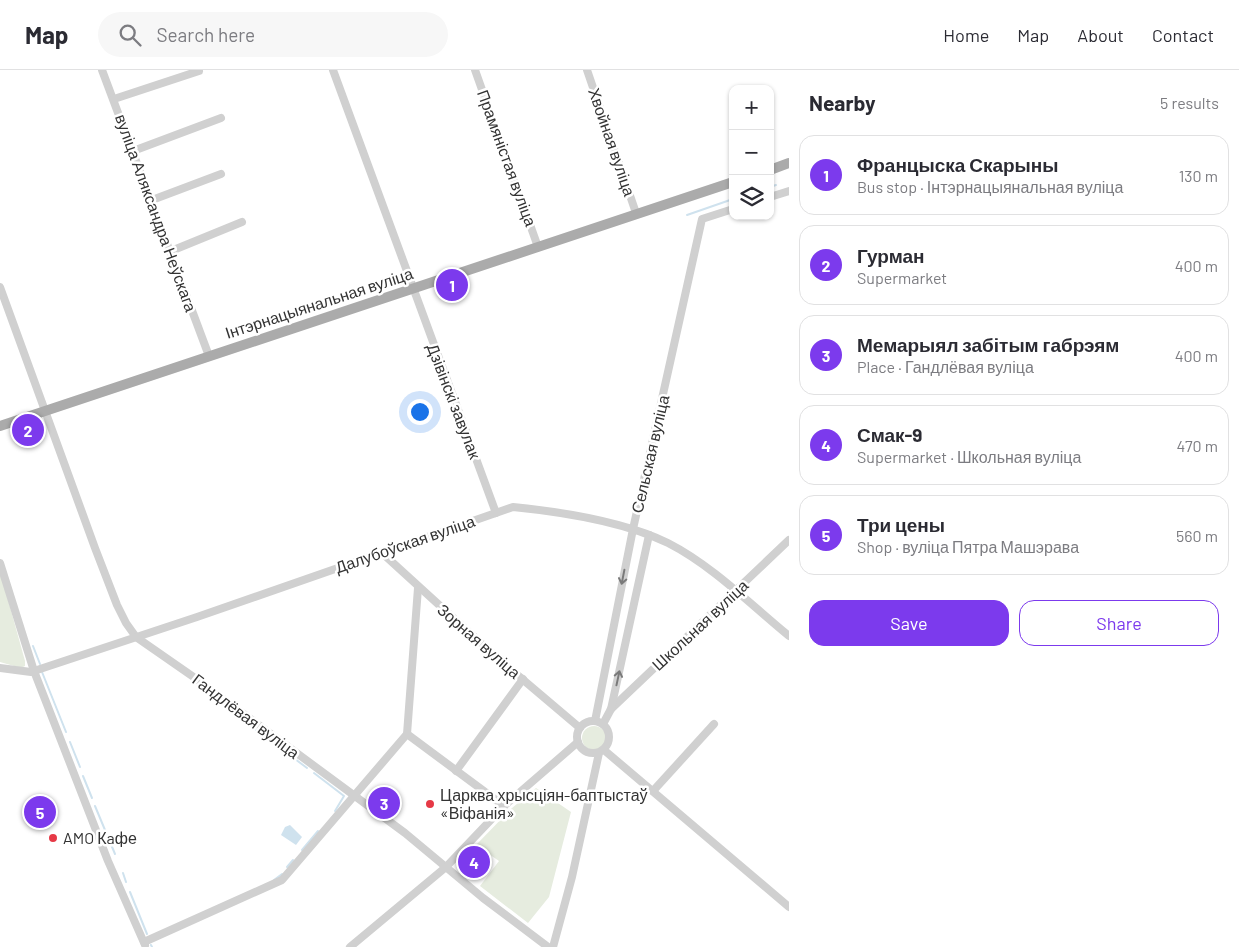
<!DOCTYPE html>
<html lang="en">
<head>
<meta charset="utf-8">
<style>
	body { margin:0; font-family:Barlow,sans-serif; background:#f7f7f7; color:#2b2b33 }
	.controls { position:absolute; right:15px; top:15px; display:grid; overflow:hidden; border-radius:10px; box-shadow:0 1px 4px #0004 }
	.controls button { width:45px; height:45px; display:grid; place-items:center; padding:0; border:0; border-bottom:1px solid #e1e1e2; background:#fff; color:#2b2b33; font:25px sans-serif }
	.you { position:absolute; left:419px; top:341px; width:18px; height:18px; margin:-12px; border:4px solid #fff; border-radius:50%; background:#1a73e8; box-shadow:0 0 0 8px #1a73e833 }
	.badge { display:grid; place-items:center; width:32px; height:32px; border-radius:50%; background:#7c3aed; color:#fff; font-size:16px; font-weight:700 }
	.pin { position:absolute; translate:-50% -50%; border:2px solid #fff; box-shadow:0 1px 5px #0006 }
	.list { margin:0; padding:0; list-style:none }
	h2 { display:flex; justify-content:space-between; align-items:center; height:65px; margin:0; padding:0 20px; font-size:21px }
	h2 small { font-size:16px; font-weight:400; color:#7c7c81 }
	.list li { display:grid; grid-template-columns:32px 1fr auto; gap:15px; align-items:center; box-sizing:border-box; height:80px; margin:0 10px 10px; padding:0 10px; border:1px solid #e1e1e2; border-radius:15px }
	.list b { display:block; font-size:19px; white-space:nowrap }
	.list p { margin:0; font-size:16px; white-space:nowrap; color:#7c7c81 }
	.list em { font-size:16px; font-style:normal; color:#7c7c81 }
	.actions { display:flex; gap:10px; padding:15px 20px }
	.actions a { flex:1; padding:11px 0; border:1px solid #7c3aed; border-radius:15px; text-align:center; font-size:18px; color:#7c3aed }
	.actions .main { background:#7c3aed; color:#fff }
	.icon { flex:none; width:28px; height:28px; fill:none; stroke:currentColor; stroke-width:2; stroke-linecap:round; stroke-linejoin:round }
	.map { position:relative; flex:none; width:789px; height:877px; overflow:hidden }
	header { display:flex; align-items:center; gap:30px; box-sizing:border-box; height:70px; padding:0 25px; background:#fff; border-bottom:1px solid #e1e1e2 }
	header strong { font-size:24px }
	nav { display:flex; gap:28px; margin-inline-start:auto; font-size:18px }
	.search { width:350px; height:45px; background:#f7f7f7; display:flex; align-items:center; gap:12px; box-sizing:border-box; padding:0 18px; border-radius:28px; color:#7c7c81; font-size:19px }
	main { display:flex }
	aside { flex:1; background:#fff }
	.map>svg:first-child { display:block }
	.green { fill:#e6ecdf }
	.water { fill:#cfe2ee }
	.lines { fill:none; stroke-linecap:round; stroke-linejoin:round }
	.stream { stroke:#cfe2ee; stroke-width:2 }
	.minor { stroke:#d0d0d0; stroke-width:8 }
	.major { stroke:#ababab; stroke-width:10 }
	.oneway { stroke:#7a7a7a }
	.poi-dot { fill:#e63946; stroke:#fff; stroke-width:2 }
	.labels { text-anchor:middle; stroke-width:5; stroke-linejoin:round; paint-order:stroke }
	.street-label { font-size:16px; fill:#333; stroke:#fff }
	.poi-label { font-size:16px; fill:#333; stroke:#fff; text-anchor:start }
</style>
</head>
<body>
<header>
<strong>Map</strong>
<div class="search"><svg class="icon" aria-label="search" viewBox="0 0 24 24"><circle cx="10" cy="10" r="6"/><path d="M15 15l6 6"/></svg>Search here</div>
<nav><a>Home</a><a>Map</a><a>About</a><a>Contact</a></nav>
</header>
<main>
<div class="map">
<svg width="789" height="877" viewBox="0 0 789 877">
	<rect width="100%" height="100%" fill="#fff"/>
	<g class="green">
		<path d="M0,501L25,591V596L21,598L0,592Z"/>
		<circle cx="594" cy="668" r="12"/>
		<path d="M536,718L571,742L549,827L528,853L480,816L499,791L476,775L512,738Z"/>
	</g>
	<path class="water" d="M290,755L302,767L296,775L281,765L285,757Z"/>
	<g class="lines">
		<g class="stream">
			<path d="M770,117L776,115"/>
			<path d="M687,145L733,129"/>
			<path d="M33,576L40,594"/>
			<path d="M42,602L66,662"/>
			<path d="M237,646L246,652"/>
			<path d="M252,657L274,673"/>
			<path d="M70,672L80,697"/>
			<path d="M295,689L307,698"/>
			<path d="M314,703L344,726L335,741"/>
			<path d="M83,706L92,728"/>
			<path d="M95,736L115,784"/>
			<path d="M302,780L318,761"/>
			<path d="M287,797L293,790"/>
			<path d="M123,803L126,812"/>
			<path d="M274,810L282,804"/>
			<path d="M130,822L147,864"/>
			<path d="M151,875L152,877"/>
		</g>
		<g class="minor">
			<path d="M102,0L209,286"/>
			<path d="M333,0L496,443"/>
			<path d="M475,0L538,177"/>
			<path d="M587,0L636,143"/>
			<path d="M114,29L199,1"/>
			<path d="M133,81L221,48"/>
			<path d="M770,127L789,121"/>
			<path d="M152,130L221,104"/>
			<path d="M171,181L242,152"/>
			<path d="M0,217L95,478L117,535L126,553L136,567L195,608L405,763L483,828L548,877"/>
			<path d="M381,482L494,585L580,658"/>
			<path d="M0,493L34,601L108,791L145,875"/>
			<path d="M0,598L31,602L197,547L513,437C563,442 623,451 668,473C713,496 751,535 789,566"/>
			<path d="M611,639L789,470"/>
			<circle cx="593" cy="667" r="16"/>
			<path d="M595,651L633,459L702,149L733,139"/>
			<path d="M603,654L611,639L649,465"/>
			<path d="M407,664L504,736"/>
			<path d="M604,680L789,837"/>
			<path d="M456,701L523,609"/>
			<path d="M653,721L714,654"/>
			<path d="M144,872L282,810L407,664L418,518"/>
			<path d="M350,877L446,797L504,736L578,672"/>
			<path d="M553,877L572,807L599,683"/>
		</g>
		<g class="major">
			<path d="M770,100L789,93"/>
			<path d="M0,356L733,112"/>
		</g>
	</g>
	<defs><path id="oneway-shaft" d="M-6 0H5M1.5-3L5.5 0L1.5 3" fill="none" stroke-width="1.6" stroke-linecap="round" stroke-linejoin="round" transform="scale(1.25)"/></defs>
	<g class="oneway">
		<use href="#oneway-shaft" transform="translate(623 507) rotate(101)"/>
		<use href="#oneway-shaft" transform="translate(618 608) rotate(-78)"/>
	</g>
	<g class="poi-dot">
		<circle cx="430" cy="734" r="5"/>
		<circle cx="53" cy="768" r="5"/>
	</g>
	<g class="labels">
		<g class="street-label">
			<text transform="translate(612 72) rotate(71)" y="6">Хвойная вуліца</text>
			<text transform="translate(507 88) rotate(70)" y="6">Прамяністая вуліца</text>
			<text transform="translate(156 143) rotate(70)" y="6">вуліца Аляксандра Неўскага</text>
			<text transform="translate(319 233) rotate(-18)" y="6">Інтэрнацыянальная вуліца</text>
			<text transform="translate(454 331) rotate(69)" y="6">Дзівінскі завулак</text>
			<text transform="translate(650 384) rotate(-77)" y="6">Сельская вуліца</text>
			<text transform="translate(405 474) rotate(-19)" y="6">Далубоўская вуліца</text>
			<text transform="translate(700 555) rotate(-43)" y="6">Школьная вуліца</text>
			<text transform="translate(479 571) rotate(41)" y="6">Зорная вуліца</text>
			<text transform="translate(246 646) rotate(37)" y="6">Гандлёвая вуліца</text>
		</g>
		<g class="poi-label">
			<text x="440" y="731">Царква хрысціян-баптыстаў<tspan x="440" dy="18">«Віфанія»</tspan></text>
			<text x="63" y="774">AMO Кaфе</text>
		</g>
	</g>
</svg>
<div class="controls">
<button>+</button>
<button>−</button>
<button><svg class="icon" aria-label="layers" viewBox="0 0 24 24"><path d="M12 4l9 5-9 5-9-5zM3 14l9 5 9-5"/></svg></button>
</div>
<div class="you"></div>
<div class="pin badge" style="left:452px;top:215px">1</div>
<div class="pin badge" style="left:28px;top:360px">2</div>
<div class="pin badge" style="left:384px;top:733px">3</div>
<div class="pin badge" style="left:474px;top:792px">4</div>
<div class="pin badge" style="left:40px;top:742px">5</div>
</div>
<aside>
<h2>Nearby<small>5 results</small></h2>
<ul class="list">
<li><span class="badge">1</span><div><b>Францыска Скарыны</b><p>Bus stop · Інтэрнацыянальная вуліца</p></div><em>130 m</em></li>
<li><span class="badge">2</span><div><b>Гурман</b><p>Supermarket</p></div><em>400 m</em></li>
<li><span class="badge">3</span><div><b>Мемарыял забітым габрэям</b><p>Place · Гандлёвая вуліца</p></div><em>400 m</em></li>
<li><span class="badge">4</span><div><b>Смак-9</b><p>Supermarket · Школьная вуліца</p></div><em>470 m</em></li>
<li><span class="badge">5</span><div><b>Три цены</b><p>Shop · вуліца Пятра Машэрава</p></div><em>560 m</em></li>
</ul>
<div class="actions"><a class="main">Save</a><a>Share</a></div>
</aside>
</main>
</body>
</html>
